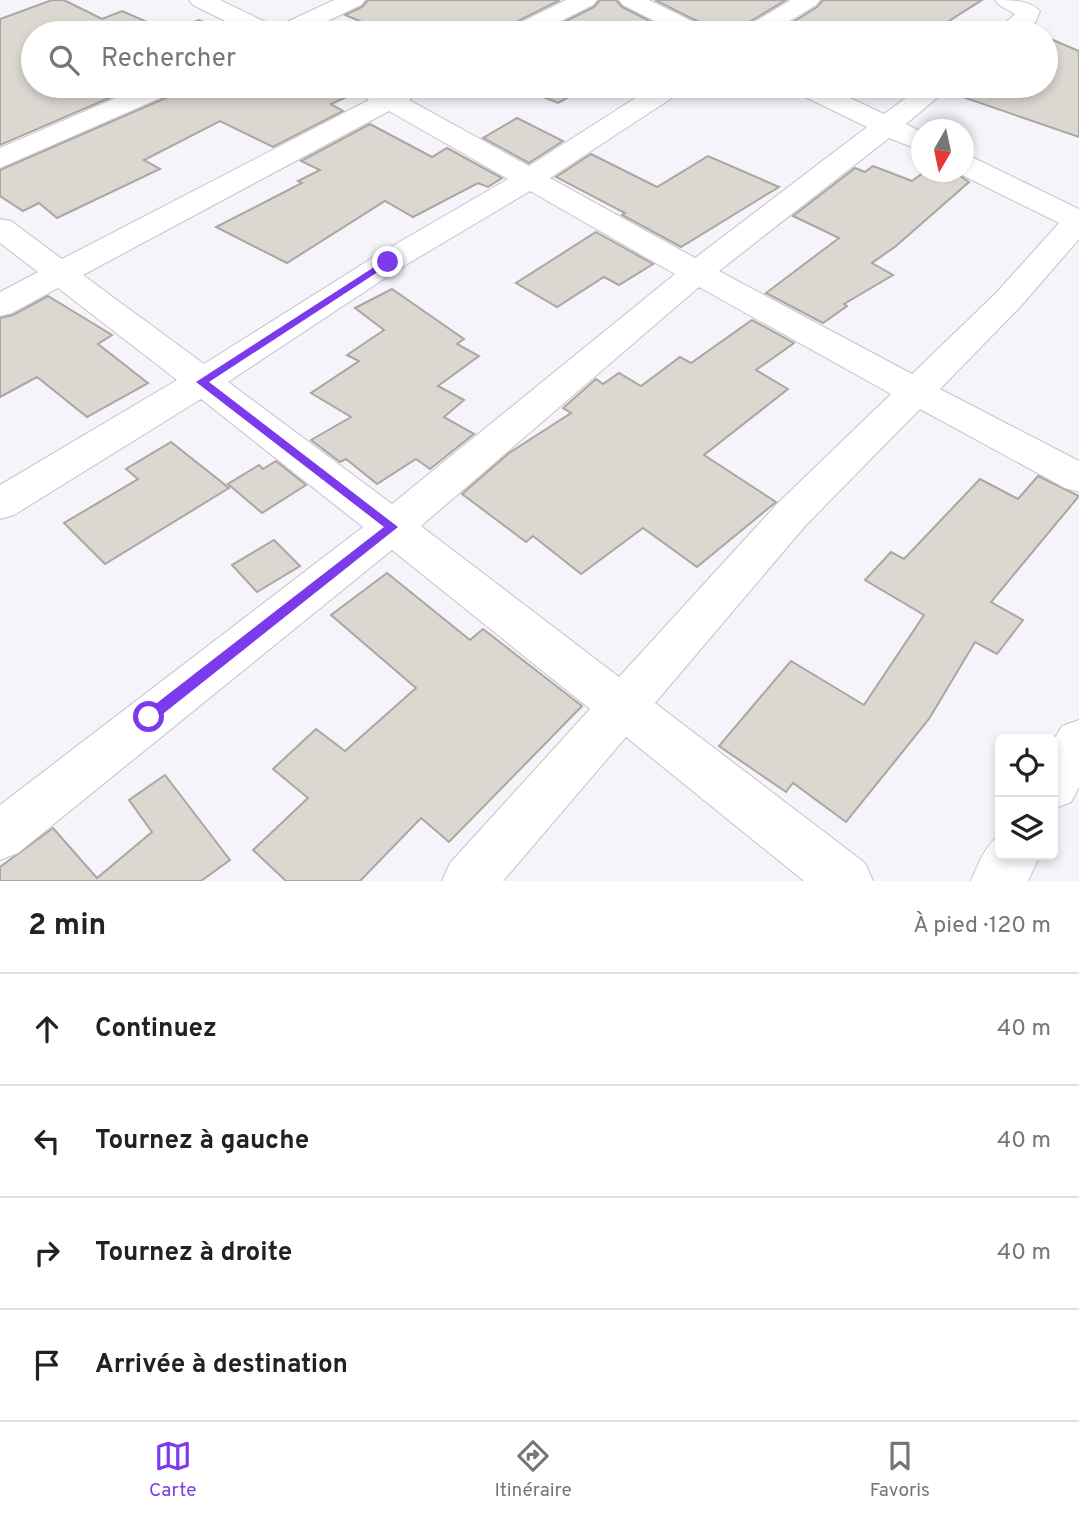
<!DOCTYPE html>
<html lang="fr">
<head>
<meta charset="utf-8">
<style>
	body { margin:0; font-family:Overpass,sans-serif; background:#f6f6f6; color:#222 }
	.controls { position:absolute; right:21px; bottom:21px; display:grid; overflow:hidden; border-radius:10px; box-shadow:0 4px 10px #0003 }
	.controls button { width:63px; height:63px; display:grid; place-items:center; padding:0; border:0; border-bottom:2px solid #e0e0e0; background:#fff; color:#222; font:35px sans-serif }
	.compass { position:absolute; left:911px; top:119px; width:63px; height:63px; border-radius:50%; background:#fff; box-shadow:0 4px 10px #0003; rotate:189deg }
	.stop { position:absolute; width:21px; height:21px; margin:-16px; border:5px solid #7c3aed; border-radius:50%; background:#fff }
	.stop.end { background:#7c3aed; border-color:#fff; box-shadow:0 2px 7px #0008 }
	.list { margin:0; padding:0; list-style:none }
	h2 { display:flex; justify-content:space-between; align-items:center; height:91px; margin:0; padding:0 28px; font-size:30px }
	h2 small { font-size:23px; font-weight:400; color:#767676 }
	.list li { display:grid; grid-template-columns:46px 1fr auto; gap:21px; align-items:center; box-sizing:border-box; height:112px; padding:0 28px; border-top:2px solid #e0e0e0 }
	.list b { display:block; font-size:26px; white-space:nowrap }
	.list em { font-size:23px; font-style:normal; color:#767676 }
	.icon { flex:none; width:38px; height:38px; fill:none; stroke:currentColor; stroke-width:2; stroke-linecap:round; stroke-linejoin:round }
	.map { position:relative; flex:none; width:1079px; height:881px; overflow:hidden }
	.search { position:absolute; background:#fff; box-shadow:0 4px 10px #0003; left:21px; right:21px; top:21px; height:77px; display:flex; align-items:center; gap:18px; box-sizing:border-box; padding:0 24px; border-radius:38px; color:#767676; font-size:26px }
	.sheet { height:539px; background:#fff }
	nav { display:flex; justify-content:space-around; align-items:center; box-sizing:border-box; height:98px; border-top:2px solid #e0e0e0; background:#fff; font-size:19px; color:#767676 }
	nav a { display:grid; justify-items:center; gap:4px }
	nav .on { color:#7c3aed }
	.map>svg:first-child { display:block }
	.building { fill:#dcd7d1; stroke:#aba6a1; stroke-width:2 }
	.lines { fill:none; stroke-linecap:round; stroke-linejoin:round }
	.minor-casing { stroke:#c4c3ca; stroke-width:2 }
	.minor { fill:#fff; fill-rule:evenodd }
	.route { fill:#7c3aed }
</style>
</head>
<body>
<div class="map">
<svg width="1079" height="881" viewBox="0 0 1079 881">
	<rect width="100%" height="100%" fill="#f5f4fb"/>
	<g class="building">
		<path d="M52,0H64L102,19L122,11L170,32L199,20L228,33H33V86H137L0,145V19Z"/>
		<path d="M368,0H560L508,26L503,33H388L345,15L362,7Z"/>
		<path d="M600,0H616L622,7L673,33H542L594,7Z"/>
		<path d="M655,0H786L743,26L738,33H712L707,26Z"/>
		<path d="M823,0H982L930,33H775L817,7Z"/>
		<path d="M1046,37L1079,51V137L954,94L966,86H1046Z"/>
		<path d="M181,86H341L353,94L331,104L343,111L273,147L220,121L144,160L160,169L57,218L39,203L23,211L0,196V170L175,94Z"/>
		<path d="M516,86H589L558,103Z"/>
		<path d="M517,118L563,141L529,163L483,138Z"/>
		<path d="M370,124L432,157L447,148L502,178L488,187L478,183L413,217L385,201L287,263L216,227L302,183L298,181L320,170L301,161Z"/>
		<path d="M591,154L657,187L708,156L779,187L681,247L622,215L625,213L556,177Z"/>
		<path d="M873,166L912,181L924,172H954L969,182L896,246L872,263L893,275L844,304L847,306L823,323L766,293L839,238L793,216L855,168L865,172Z"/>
		<path d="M596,232L653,264L619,285L604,277L557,307L516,283Z"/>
		<path d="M392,289L464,339L457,344L479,356L438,386L464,400L444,417L474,434L430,469L416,459L377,484L346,459L340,462L311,440L351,417L311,393L359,361L347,355L384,330L355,308Z"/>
		<path d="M48,296L112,335L98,344L148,383L87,417L37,377L0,397V318L13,315Z"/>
		<path d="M752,320L794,343L756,370L788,389L704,455L776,502L697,567L643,528L581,574L533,536L526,542L462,494L509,453L571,413L563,408L596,379L603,384L619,373L641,386L680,357L691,363Z"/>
		<path d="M171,442L229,488L105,564L64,523L138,479L126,469Z"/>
		<path d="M276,461L306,485L262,513L228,484L259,465L263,469Z"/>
		<path d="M1038,476L1079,496L991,602L1023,620L997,654L975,642L929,719L846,822L793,783L786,792L719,746L791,661L864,705L924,615L865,580L891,552L904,559L980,479L1018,499Z"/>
		<path d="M274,540L300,566L257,592L232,565Z"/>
		<path d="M387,573L470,640L483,629L582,706L449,842L421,818L360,881H286L253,850L308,798L273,769L316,729L345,751L416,688L331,615Z"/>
		<path d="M165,775L230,860L201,881H0V867L53,828L97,878L152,832L129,800Z"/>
	</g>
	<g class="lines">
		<g class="minor-casing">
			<g id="minor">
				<path d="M189,0H220L276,27L334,0H365L361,5L303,33H249L193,5Z"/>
				<path d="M566,0H597L593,5L537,33H506L509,28Z"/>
				<path d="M619,0H649L706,28L709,33H678L623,5Z"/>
				<path d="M791,0H820L816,5L770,33H741L744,28Z"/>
				<path d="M995,0C1011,0 1030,0 1040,11L1035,23L1021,33H994L1015,14L999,5Z"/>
				<path d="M143,86H178L174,92L0,168V148Z"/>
				<path d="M351,86H383L390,89L397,86H417L420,91L409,100L529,166L654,86H685L681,92L550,178L695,258L867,127L795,92L791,86H825L884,114L922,86H951L906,124L922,132V151L889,138L719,271L912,374L996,293L1059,223L956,172H964V155L974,158L1079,209V239L1020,307L940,389L1079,461V492L1065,488L920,409L806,525L655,703L865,863L873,881H804L626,737L503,881H442L450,863L590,709L392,550L18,853L0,860V805L363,527L201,399L14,515L0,519V485L177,380L58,288L12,313L0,316V292L38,272L0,243V219L11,221L62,259L369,100L355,92ZM389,111L508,179L377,255L204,364L83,275ZM530,191L675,274L392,504L228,382L399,269ZM699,287L891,394L778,503L619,677L421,526Z"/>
				<path d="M1079,720V787L1071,802L1053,809V741L1062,726Z"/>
				<path d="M1000,835V855H1040L1028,881H971C977,867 986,843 1000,835Z"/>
			</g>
		</g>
		<use href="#minor" class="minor"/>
	</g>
	<path class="route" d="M385,260L393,262L209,382L398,527L154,721H144V713L384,527L196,382Z"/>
</svg>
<div class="controls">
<button><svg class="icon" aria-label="locate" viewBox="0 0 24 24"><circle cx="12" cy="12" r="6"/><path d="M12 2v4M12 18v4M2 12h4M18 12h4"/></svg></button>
<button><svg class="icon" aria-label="layers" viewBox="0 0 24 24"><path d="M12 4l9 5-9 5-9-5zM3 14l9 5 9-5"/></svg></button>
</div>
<svg class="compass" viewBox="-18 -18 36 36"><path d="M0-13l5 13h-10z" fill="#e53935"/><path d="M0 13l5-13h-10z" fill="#767676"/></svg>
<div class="stop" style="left:149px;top:717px"></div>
<div class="stop end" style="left:388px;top:262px"></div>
<div class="search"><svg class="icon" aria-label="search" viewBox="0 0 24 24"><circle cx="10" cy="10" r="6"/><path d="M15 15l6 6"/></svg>Rechercher</div>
</div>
<section class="sheet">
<h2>2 min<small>À pied · 120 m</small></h2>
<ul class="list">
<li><svg class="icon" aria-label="ahead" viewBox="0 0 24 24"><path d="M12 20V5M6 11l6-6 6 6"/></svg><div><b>Continuez</b></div><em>40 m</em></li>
<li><svg class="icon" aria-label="left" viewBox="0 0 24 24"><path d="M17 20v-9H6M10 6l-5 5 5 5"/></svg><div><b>Tournez à gauche</b></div><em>40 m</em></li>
<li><svg class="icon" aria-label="right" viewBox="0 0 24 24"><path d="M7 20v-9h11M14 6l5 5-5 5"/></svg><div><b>Tournez à droite</b></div><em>40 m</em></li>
<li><svg class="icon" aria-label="arrive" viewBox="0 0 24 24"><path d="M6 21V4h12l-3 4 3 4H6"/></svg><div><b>Arrivée à destination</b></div></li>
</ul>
</section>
<nav>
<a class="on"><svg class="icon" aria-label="map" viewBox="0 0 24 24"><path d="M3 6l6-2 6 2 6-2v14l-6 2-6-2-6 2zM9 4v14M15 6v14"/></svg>Carte</a>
<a><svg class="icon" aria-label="directions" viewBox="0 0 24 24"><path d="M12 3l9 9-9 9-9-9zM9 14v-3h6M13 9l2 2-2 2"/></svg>Itinéraire</a>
<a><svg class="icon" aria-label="saved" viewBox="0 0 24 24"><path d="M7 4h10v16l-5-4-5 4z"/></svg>Favoris</a>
</nav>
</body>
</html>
